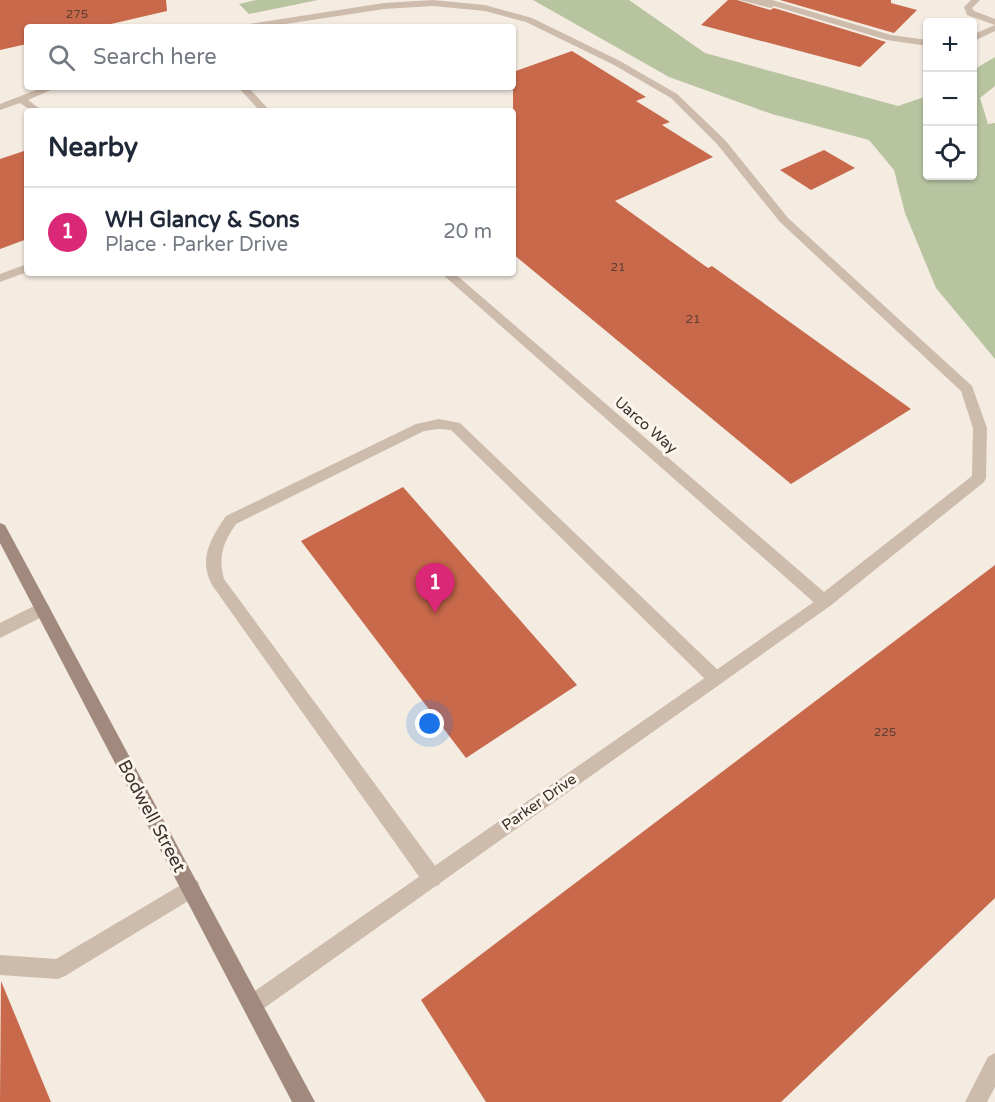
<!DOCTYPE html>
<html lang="en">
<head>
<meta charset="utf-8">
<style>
	body { margin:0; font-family:"Varela Round",sans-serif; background:#f2f2f3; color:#1f2937 }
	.controls { position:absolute; right:18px; top:18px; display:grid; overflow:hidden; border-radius:6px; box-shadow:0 2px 4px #0004 }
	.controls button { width:54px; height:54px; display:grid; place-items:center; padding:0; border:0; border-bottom:2px solid #e0e1e3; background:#fff; color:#1f2937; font:30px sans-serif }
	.you { position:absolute; left:430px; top:724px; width:21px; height:21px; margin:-15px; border:4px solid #fff; border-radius:50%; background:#1a73e8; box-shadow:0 0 0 9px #1a73e833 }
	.badge { display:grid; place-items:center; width:39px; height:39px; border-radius:50%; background:#db2777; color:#fff; font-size:20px; font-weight:700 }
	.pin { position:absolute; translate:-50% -50px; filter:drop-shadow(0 2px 3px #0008) }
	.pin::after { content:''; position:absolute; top:32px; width:21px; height:18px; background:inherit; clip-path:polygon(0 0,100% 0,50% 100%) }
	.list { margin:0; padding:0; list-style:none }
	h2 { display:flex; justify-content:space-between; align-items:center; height:78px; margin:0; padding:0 24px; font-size:26px }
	h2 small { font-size:20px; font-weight:400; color:#747a83 }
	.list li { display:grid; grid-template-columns:39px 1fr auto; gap:18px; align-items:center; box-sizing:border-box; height:90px; padding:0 24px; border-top:2px solid #e0e1e3 }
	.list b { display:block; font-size:22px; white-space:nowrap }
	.list p { margin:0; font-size:20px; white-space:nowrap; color:#747a83 }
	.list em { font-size:20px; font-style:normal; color:#747a83 }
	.icon { flex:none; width:33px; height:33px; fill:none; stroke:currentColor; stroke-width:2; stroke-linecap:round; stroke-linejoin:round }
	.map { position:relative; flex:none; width:995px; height:1102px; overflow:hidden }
	.search { position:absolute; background:#fff; box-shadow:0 2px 4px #0004; left:24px; top:24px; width:492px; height:66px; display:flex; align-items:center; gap:15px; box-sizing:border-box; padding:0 21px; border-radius:6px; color:#747a83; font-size:22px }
	.panel { position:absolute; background:#fff; box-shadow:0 2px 4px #0004; left:24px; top:108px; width:492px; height:168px; border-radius:6px }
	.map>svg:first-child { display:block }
	.green { fill:#b8c4a0 }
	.building { fill:#c8694b }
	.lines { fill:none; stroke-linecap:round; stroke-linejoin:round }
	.lane { fill:#cdbbac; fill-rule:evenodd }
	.street { fill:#cdbbac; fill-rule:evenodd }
	.secondary { fill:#a18a7d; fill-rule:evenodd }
	.labels { text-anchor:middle; stroke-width:6; stroke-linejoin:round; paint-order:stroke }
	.number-label { font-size:12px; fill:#5e3e33 }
	.street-label { font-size:15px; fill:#3b302b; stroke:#fbf5ee }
	.near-street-label { font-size:18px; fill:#3b302b; stroke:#fbf5ee }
</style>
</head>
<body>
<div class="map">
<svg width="995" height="1102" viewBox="0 0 995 1102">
	<rect width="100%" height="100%" fill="#f4ebe1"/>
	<g class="green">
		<path d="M256,0H318L249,14L239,4Z"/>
		<path d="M533,0H629L705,53L898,106L927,96L928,176H972L973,70L995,57V86L980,98L988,124L995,123V359L936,288L905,213L894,170L869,140L772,114L669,77Z"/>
	</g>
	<g class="building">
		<path d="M0,0H166L167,11L98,27H27V44L0,50Z"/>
		<path d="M728,0H737L770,10L774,8L886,42L860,67L701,25Z"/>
		<path d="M780,0H891V3L917,10L894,33Z"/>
		<path d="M572,51L646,97L636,101L670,122L662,125L713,157L615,201L708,268L712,266L911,409L791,484L513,254V72Z"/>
		<path d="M27,150V239L0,249V159Z"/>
		<path d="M824,150L855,168L811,190L780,170Z"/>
		<path d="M403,487L577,685L466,758L301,541Z"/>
		<path d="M995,565V898L781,1102H486L421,1000Z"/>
		<path d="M1,981L51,1102H0Z"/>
	</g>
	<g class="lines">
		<g class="lane">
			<path d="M433,0L485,5L532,18L620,61L677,94L725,140L788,218L972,386L987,428L986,478L984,482L830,606L824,607L818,606L441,273H454L824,592L972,476L973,428L961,391L780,222L717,144L671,98L614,65L526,22L485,11L433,6L384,9L266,27H245L249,24L384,3Z"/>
			<path d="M971,0H980L972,8L974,11L995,19V25L967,15L964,7Z"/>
			<path d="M44,87H58L28,100L43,111H32L20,103L0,110V104Z"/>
			<path d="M238,87H248L270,111H260Z"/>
			<path d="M27,264V272L0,282V274Z"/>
			<path d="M439,419L460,423L721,673L723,678L721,683L715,685L709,683L451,430L439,429L424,431L236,524C223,543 218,556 224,579L439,871L441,878L439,885L432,887L425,885L212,585C198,559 211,538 226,516L416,424Z"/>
			<path d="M42,602L48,604L50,609L48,614L0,638V623Z"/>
			<path d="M191,879L198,881L200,888L198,895L65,976L58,979L0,975V955L56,959Z"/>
			<path d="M995,1053V1087L987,1102H965L988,1057Z"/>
		</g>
		<g class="street">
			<path d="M739,0H772L891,35L928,40V46L887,40L774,6L771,8Z"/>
			<path d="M995,25V31L972,42V35Z"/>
			<path d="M824,595L830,596L832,601L830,606L260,1011L253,1014L246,1011L243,1004L246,997Z"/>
		</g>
		<path class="secondary" d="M0,523L5,525L315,1102H292L0,543Z"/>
	</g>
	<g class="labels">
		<g class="number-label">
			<text x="77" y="18">275</text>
			<text x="618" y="271">21</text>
			<text x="693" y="323">21</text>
			<text x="885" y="736">225</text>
		</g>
		<g class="street-label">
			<text transform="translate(646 425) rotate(41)" y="5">Uarco Way</text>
			<text transform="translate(539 802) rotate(-35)" y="5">Parker Drive</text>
		</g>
		<g class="near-street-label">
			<text transform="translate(152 816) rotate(62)" y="6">Bodwell Street</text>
		</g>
	</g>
</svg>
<div class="controls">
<button>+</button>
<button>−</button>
<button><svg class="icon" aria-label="locate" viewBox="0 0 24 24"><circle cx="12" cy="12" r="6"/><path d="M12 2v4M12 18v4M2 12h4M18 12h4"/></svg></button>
</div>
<div class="you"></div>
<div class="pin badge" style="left:435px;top:613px">1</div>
<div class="search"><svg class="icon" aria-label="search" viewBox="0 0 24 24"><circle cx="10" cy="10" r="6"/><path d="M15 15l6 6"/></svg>Search here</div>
<section class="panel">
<h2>Nearby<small></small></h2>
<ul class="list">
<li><span class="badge">1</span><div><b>WH Glancy &amp; Sons</b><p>Place · Parker Drive</p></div><em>20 m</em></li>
</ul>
</section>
</div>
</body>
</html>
